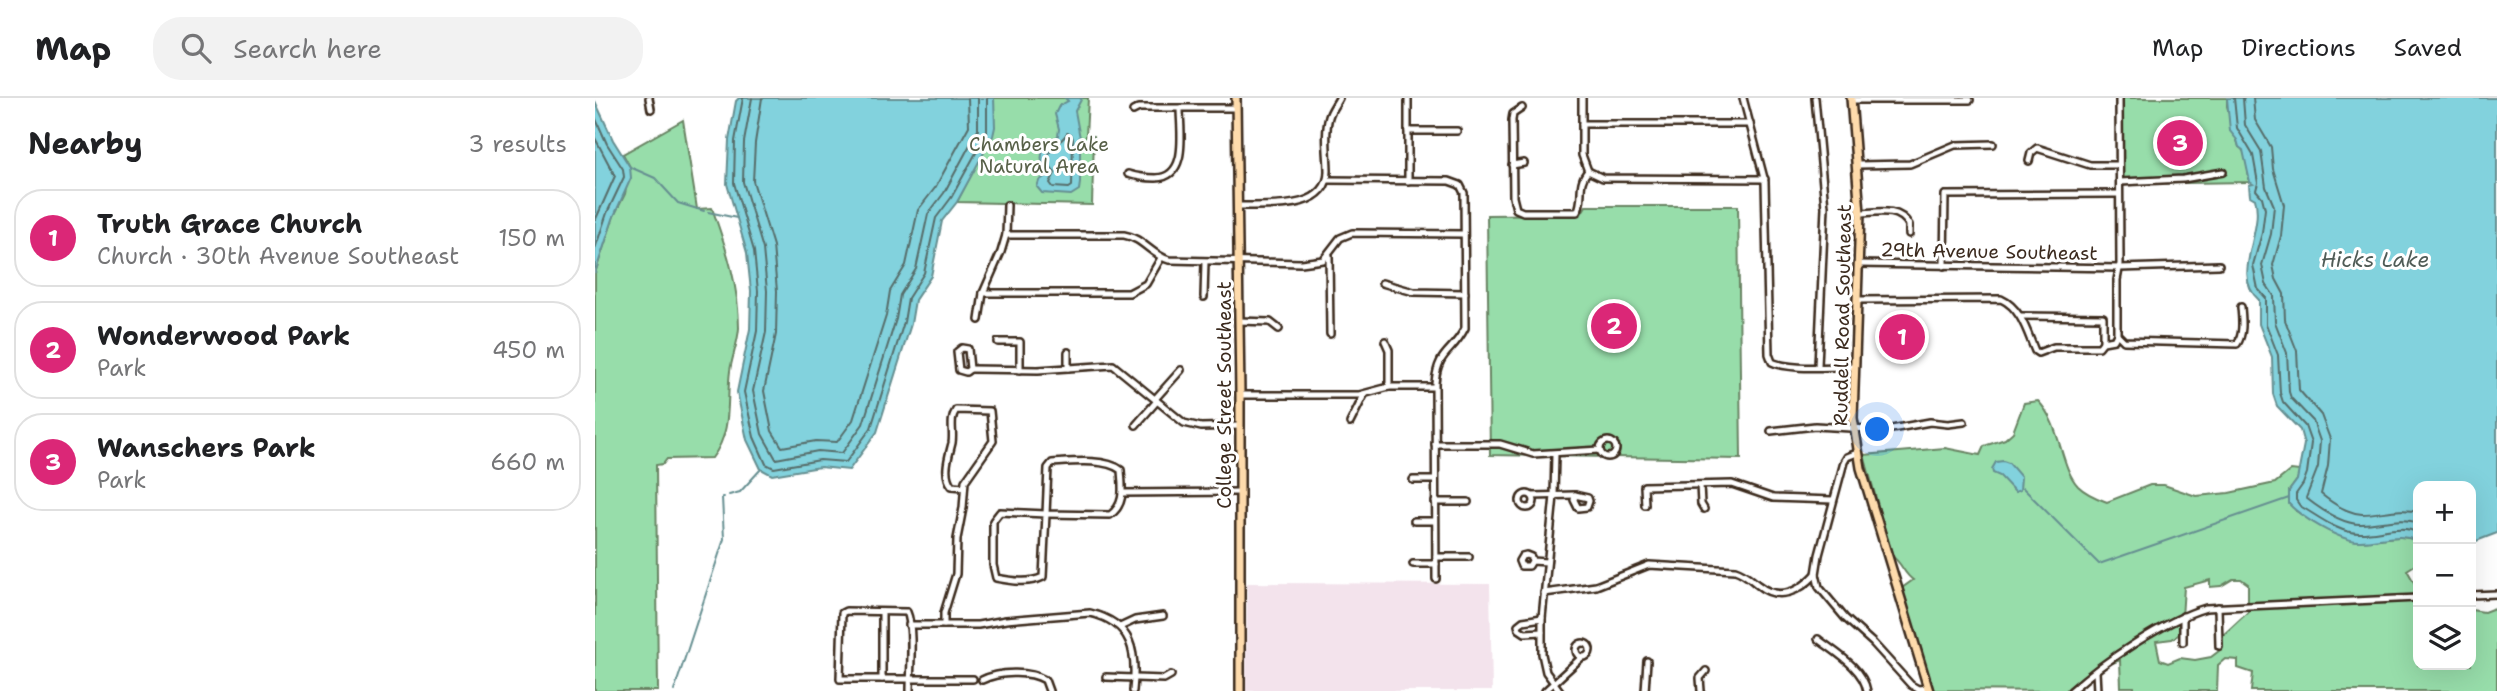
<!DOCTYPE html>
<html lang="en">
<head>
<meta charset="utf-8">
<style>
	body { margin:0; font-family:"Shantell Sans",sans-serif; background:#f2f2f2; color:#202124 }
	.controls { position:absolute; right:21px; bottom:21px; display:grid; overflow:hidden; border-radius:14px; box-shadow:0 7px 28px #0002 }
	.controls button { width:63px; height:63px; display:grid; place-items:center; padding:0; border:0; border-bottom:2px solid #e0e0e0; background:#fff; color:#202124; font:35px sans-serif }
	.you { position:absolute; left:1283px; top:332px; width:24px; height:24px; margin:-18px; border:5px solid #fff; border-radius:50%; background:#1a73e8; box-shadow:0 0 0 10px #1a73e833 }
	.badge { display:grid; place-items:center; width:46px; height:46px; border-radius:50%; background:#db2777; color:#fff; font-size:23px; font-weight:700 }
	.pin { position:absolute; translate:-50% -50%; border:4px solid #fff; box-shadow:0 2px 7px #0006 }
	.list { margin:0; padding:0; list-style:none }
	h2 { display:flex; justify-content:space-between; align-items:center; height:91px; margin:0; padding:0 28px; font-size:30px }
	h2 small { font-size:23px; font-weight:400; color:#757577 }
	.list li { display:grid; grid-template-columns:46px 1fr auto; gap:21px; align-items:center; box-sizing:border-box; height:98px; margin:0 14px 14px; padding:0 14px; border:2px solid #e0e0e0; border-radius:28px }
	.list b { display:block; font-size:26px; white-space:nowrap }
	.list p { margin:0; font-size:23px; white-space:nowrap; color:#757577 }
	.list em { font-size:23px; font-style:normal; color:#757577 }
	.icon { flex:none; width:38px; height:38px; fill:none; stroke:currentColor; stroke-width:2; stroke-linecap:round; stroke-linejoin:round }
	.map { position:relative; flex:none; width:1902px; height:593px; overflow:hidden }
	header { display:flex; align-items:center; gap:42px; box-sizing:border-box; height:98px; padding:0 35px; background:#fff; border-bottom:2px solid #e0e0e0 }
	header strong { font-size:33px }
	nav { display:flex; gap:38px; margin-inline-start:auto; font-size:24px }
	.search { width:490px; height:63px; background:#f2f2f2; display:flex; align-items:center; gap:18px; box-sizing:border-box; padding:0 24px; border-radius:28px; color:#757577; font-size:26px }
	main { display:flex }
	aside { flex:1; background:#fff }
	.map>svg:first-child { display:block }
	.built { fill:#f3e3ec }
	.green { fill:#97ddaa; stroke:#698464; stroke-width:2; fill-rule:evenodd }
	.water { fill:#82d2dd; stroke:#668f91; stroke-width:2 }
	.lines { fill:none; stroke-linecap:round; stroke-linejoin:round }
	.shore { stroke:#576d6a; stroke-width:2 }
	.stream { stroke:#668f91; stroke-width:2 }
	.minor-casing { stroke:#3b2a1e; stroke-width:10 }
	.major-casing { stroke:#3b2a1e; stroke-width:12 }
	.minor { stroke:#fff; stroke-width:5 }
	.major { stroke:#fedbac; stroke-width:7 }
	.labels { text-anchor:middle; stroke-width:6; stroke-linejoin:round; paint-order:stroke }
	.park-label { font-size:19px; fill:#576048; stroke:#fff }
	.street-label { font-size:19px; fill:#3b2a1e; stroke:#fff }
	.water-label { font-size:21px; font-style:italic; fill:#505c57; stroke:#fff }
</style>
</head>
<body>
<header>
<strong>Map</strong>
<div class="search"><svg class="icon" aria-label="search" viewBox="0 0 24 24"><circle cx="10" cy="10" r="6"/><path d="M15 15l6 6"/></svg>Search here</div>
<nav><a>Map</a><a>Directions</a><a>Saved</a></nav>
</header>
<main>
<aside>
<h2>Nearby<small>3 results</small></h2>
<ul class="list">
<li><span class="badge">1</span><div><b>Truth Grace Church</b><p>Church · 30th Avenue Southeast</p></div><em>150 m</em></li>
<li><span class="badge">2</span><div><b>Wonderwood Park</b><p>Park</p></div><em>450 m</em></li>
<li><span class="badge">3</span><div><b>Wanschers Park</b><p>Park</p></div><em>660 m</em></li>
</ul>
</aside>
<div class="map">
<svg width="1902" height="593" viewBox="0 0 1902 593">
	<rect width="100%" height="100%" fill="#fff"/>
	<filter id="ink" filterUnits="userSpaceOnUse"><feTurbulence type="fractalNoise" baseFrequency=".0143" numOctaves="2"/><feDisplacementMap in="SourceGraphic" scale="14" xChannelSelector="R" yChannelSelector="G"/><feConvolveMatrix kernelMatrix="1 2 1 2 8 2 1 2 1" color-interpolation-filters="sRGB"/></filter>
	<g filter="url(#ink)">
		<path class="built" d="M652,485L895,486L897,593H651Z"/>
		<g class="green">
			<path d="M399,0H493L491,38H499L497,107L362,104L376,77Z"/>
			<path d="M1526,0H1632V8L1644,49C1655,56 1651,72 1655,84L1526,86Z"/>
			<path d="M88,22L102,111L117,110C131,149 144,188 144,230C143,245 137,259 135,273C131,303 138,333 117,360L72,361L68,366L61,367L63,593H0V175L19,118L30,96L35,69L28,56Z"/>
			<path d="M991,108H1143L1146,361L895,357L892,117L986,116Z"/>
			<path d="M1443,303C1466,326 1465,369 1483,388C1491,396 1501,400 1512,404L1555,387H1569L1601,398L1634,395L1680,385L1696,372L1705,373L1702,382L1694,393L1701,413C1719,424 1738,438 1759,442C1781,446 1804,432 1823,444V465L1812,472L1820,486L1823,488V567H1876V512L1889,514L1902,509V593H1656L1658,575L1643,570V562L1630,561L1623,567L1622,593H1539V589H1526L1525,562L1505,570L1476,593L1338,592L1307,490L1318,482C1308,475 1307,465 1297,458L1269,357L1350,350L1385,357L1389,348L1410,341L1418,334L1429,305ZM1638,481H1646L1653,486V514L1628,537L1624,553L1616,559L1600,562L1585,560L1573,565L1565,562L1561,543L1577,541L1586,535L1589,489L1615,482V489L1626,488Z"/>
		</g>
		<g class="water">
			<path d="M144,0H399L400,29L398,38L362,104L347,123L336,178L320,202L316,226L282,334L254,372L225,369L177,377L166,371L152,342L142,294L155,231L156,193L152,155L132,86L134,42L141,3Z"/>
			<path d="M470,0H487L480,13L485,40V85L484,92L476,97L447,95L442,89L444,83L453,76C442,60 445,48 463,38L464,31L460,16L464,8L473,3Z"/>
			<path d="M1632,0H1902V435L1876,445V388H1823V444C1805,433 1783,444 1763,443C1744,442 1707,420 1694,406V393L1702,382L1709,346L1705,332L1682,308L1678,296L1677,259L1664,226V202C1635,177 1670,133 1660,101L1655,98L1654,87L1658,86L1655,84L1648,52L1644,49L1642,42L1635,33Z"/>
			<path d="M0,3L18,42L35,69L36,80L19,118L0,175Z"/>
			<path d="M1408,363L1414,365L1426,379L1425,392L1420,394L1405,378L1398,375L1397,371L1401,364Z"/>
		</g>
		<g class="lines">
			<g class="shore">
				<path d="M148,0L140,43L139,85L159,153L163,193L162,233L149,294L159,339L171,366L179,370L225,362L251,364L276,330L309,224L313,200L329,175L341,120L356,100L392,35V0"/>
				<path d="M157,0L149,44L148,84L168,151L172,193L171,234L158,293L167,336L181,361L223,353L247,355L268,326L301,221L305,197L321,171L333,116L349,95L383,32V0"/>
				<path d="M167,0L160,45L158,83L178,148L182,193L181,236L169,293L177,333L187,349L221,343L242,344L258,322L291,218L295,193L311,167L323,112L340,90L374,28L373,0"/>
				<path d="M1639,0L1642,30L1658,57L1663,85L1661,92L1667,99L1670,111L1667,135L1658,167L1663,191L1671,200V226L1683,257L1685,295L1688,304L1710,328L1716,345L1712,375L1708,386L1701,396V402L1705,408C1723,418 1743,435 1764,435C1783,436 1806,425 1823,435"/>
				<path d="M1648,0L1650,27L1666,53L1671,89L1679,108L1676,136L1667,167L1671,186L1679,198L1680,224L1692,255L1694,294L1696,300L1718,323L1725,343L1723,369L1711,400C1725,411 1748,427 1767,426C1785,426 1807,418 1823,425"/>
				<path d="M1658,0L1660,22L1676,49L1678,71L1689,107L1686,138L1678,167L1681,181L1689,196L1690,222L1702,253L1704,292L1726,317L1735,341L1733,368L1726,396C1737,405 1752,415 1767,416C1785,416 1805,409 1823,414"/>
				<path d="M0,19L12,46L28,71L29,79L12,115L0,151"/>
				<path d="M472,35L476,36L478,41L477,88L474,90L458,89L455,85L460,75C458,71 455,69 453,65C449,52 468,44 472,35Z"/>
				<path d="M0,40L20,78L0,123"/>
			</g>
			<g class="stream">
				<path d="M35,69L60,80L83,105L109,113"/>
				<path d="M113,114L142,120"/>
				<path d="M1428,390L1504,466L1694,400"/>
				<path d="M134,397L145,394L166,371"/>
				<path d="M79,593L129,441L127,399H129"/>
			</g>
			<g class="minor-casing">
				<g id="minor">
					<path d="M54,0L56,11"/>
					<path d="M987,0V57L993,73"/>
					<path d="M1148,0L1170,84L1174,256L1177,264C1196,273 1238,268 1260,269"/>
					<path d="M1220,0L1230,109L1223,268"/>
					<path d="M1256,2H1375"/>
					<path d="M927,10L918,16L917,22L918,99L921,111L928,114H982C990,101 981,86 993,73"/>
					<path d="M538,13L544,10H641"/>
					<path d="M987,26H1155"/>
					<path d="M813,33H862"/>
					<path d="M1434,63L1436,55L1442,50L1495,67H1524"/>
					<path d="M917,67L929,65"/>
					<path d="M1263,67L1315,66L1360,47L1398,46"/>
					<path d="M993,73L1008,80L1170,81"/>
					<path d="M533,76C543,79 551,80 561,80C594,79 585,33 585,10"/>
					<path d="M732,82L854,83L865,87L869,95L870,230C857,256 843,252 840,285L841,481"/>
					<path d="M813,83V0"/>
					<path d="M1525,84L1588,81L1628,74"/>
					<path d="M643,108C671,107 733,114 733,73C733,56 729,36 734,19C736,12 741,6 744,0"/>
					<path d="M1265,115C1283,114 1304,109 1314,127V136"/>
					<path d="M411,137H529C548,140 556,157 574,162L706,165L728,162L745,140L757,135L869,136"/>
					<path d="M734,157L735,236"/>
					<path d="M1263,166L1525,170L1624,167"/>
					<path d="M1349,168L1350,97L1524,96"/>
					<path d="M787,185L819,194L870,195"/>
					<path d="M388,195H534L551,186L566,160"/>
					<path d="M609,199L610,164"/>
					<path d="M1262,202L1406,201C1426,210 1432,234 1440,253L1443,255L1459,249H1504L1508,244L1519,242L1522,236V182L1525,166L1524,0"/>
					<path d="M1425,218L1508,219V244"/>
					<path d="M384,222L388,195L406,154L411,137L412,107"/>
					<path d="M644,223L675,224L684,231"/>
					<path d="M1522,236L1529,243L1642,246C1649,236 1647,221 1646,209"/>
					<path d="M790,243L794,252V289"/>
					<path d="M403,244H425V272"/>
					<path d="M367,250L373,251L375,271L371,274L364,272L362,254Z"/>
					<path d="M473,270V254"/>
					<path d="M375,271L443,272L518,267L589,325L606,329L645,328"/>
					<path d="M645,297H764L794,289H839"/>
					<path d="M560,301L586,272"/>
					<path d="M755,325L769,297"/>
					<path d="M541,327L562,303"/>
					<path d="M1176,333L1220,328L1291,332L1335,324L1353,326L1369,324"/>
					<circle cx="1013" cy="351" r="8"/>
					<path d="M840,346H905L938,356L1005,352"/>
					<path d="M1262,355L1252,359L1249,364L1224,457L1221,476L1224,489L1250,520L1278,545L1316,587L1323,591L1333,590"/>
					<path d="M960,356L959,398L947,520V556L951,574L965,593"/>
					<path d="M457,365C476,364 510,360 526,372C527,389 531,406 515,417L451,416L453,370Z"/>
					<path d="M818,382H840"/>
					<path d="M1105,387L1106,406L1109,411"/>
					<path d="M527,395L645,394"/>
					<circle cx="932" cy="403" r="7"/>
					<path d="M980,397L993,400L994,403L992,409L983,410L979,402Z"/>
					<path d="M937,398L980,397"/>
					<path d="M840,404H873"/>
					<path d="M1050,407L1049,388L1137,386L1178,400L1238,402"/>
					<path d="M405,414L451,416L448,479C434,486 416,483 401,480L398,467V423Z"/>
					<path d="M819,423H840"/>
					<path d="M841,459H874"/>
					<path d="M937,463L936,459L931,457L927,458L924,463L926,468H934L937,463L952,464"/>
					<path d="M818,466H841"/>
					<path d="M949,495L1001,488L1054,467L1140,472C1150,475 1155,481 1163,487C1184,504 1205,493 1221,476"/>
					<path d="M1876,497L1902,496"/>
					<path d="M1623,509L1624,548"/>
					<path d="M287,514V581"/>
					<path d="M1588,518V544"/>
					<path d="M314,527H383L411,522L495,515C538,525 542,554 538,593"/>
					<path d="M349,527V515L361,476L362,441L368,410L370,383L398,343L395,313L361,312C354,322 359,334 357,345C354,358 347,376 357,388L369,389"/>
					<path d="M525,529L540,522L568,518"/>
					<path d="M947,534L930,535L924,531L923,527L928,523L947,520"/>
					<path d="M1223,541C1241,555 1268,570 1272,593"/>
					<circle cx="988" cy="552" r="7"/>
					<path d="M1501,573L1502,593"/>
					<path d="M511,579L569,581L576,577"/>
					<path d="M387,582C403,574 434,572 450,582L454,593"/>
					<path d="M315,593C315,574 319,529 312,514L251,513L247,515L245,581H378"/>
					<path d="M950,593L987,559"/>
					<path d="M1050,593L1052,563"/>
					<path d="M1106,593L1105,580L1111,573"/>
					<path d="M1476,593C1508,564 1570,522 1611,510L1823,500"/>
				</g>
			</g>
			<g class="major-casing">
				<g id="major">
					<path d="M641,0L645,297V593"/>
					<path d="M1256,0L1265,115L1258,320L1266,370L1334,593"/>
				</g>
			</g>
			<use href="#minor" class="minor"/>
			<use href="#major" class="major"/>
		</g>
	</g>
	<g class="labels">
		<g class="park-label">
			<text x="444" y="53">Chambers Lake<tspan x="444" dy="22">Natural Area</tspan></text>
		</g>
		<g class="street-label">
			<text transform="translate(1394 153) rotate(1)" y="7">29th Avenue Southeast</text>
			<text transform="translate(1247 217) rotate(-89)" y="7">Ruddell Road Southeast</text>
			<text transform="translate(629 297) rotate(-90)" y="7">College Street Southeast</text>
		</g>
		<g class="water-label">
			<text x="1780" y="169">Hicks Lake</text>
		</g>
	</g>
</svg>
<div class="controls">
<button>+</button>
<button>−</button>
<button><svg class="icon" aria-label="layers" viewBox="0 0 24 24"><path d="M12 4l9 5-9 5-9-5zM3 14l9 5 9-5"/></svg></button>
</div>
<div class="you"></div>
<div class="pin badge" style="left:1307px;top:239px">1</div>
<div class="pin badge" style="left:1019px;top:228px">2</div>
<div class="pin badge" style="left:1585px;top:45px">3</div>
</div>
</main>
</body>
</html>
